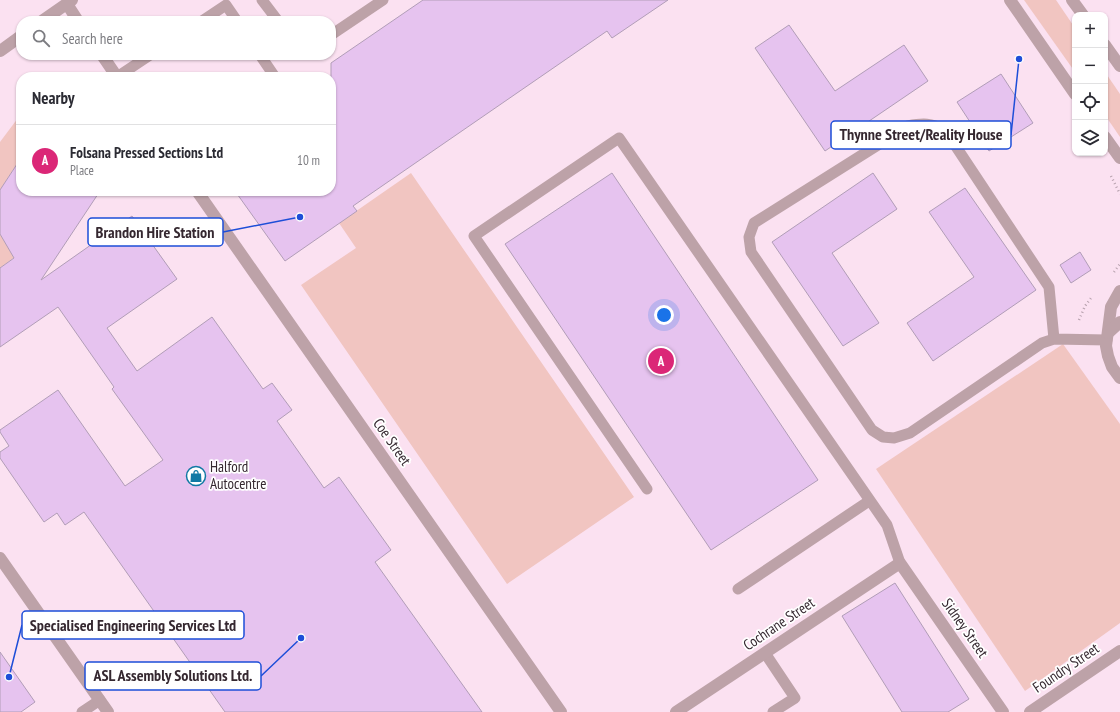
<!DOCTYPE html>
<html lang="en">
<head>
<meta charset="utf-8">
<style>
	body { margin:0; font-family:"PT Sans Narrow",sans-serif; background:#f7f7f7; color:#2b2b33 }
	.controls { position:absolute; right:12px; top:12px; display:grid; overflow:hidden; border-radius:8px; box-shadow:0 1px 3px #0004 }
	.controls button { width:36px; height:36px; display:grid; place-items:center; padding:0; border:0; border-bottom:1px solid #e1e1e2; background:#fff; color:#2b2b33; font:20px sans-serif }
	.you { position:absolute; left:664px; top:315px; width:14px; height:14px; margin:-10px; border:3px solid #fff; border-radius:50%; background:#1a73e8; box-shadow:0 0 0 6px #1a73e833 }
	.badge { display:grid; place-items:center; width:26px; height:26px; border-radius:50%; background:#db2777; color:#fff; font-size:13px; font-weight:700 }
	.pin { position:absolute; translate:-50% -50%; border:2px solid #fff; box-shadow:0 1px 4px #0006 }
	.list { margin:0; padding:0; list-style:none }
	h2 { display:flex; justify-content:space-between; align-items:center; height:52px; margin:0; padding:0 16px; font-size:17px }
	h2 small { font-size:13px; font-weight:400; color:#7c7c81 }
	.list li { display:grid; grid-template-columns:26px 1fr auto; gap:12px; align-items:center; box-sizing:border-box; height:72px; padding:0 16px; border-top:1px solid #e1e1e2 }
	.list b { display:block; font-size:15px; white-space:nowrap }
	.list p { margin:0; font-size:13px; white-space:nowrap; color:#7c7c81 }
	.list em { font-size:13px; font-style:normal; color:#7c7c81 }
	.icon { flex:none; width:22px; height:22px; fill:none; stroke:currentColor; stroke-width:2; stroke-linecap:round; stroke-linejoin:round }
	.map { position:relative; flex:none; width:1120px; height:712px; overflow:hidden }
	.search { position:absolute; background:#fff; box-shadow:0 1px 3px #0004; left:16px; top:16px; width:320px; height:44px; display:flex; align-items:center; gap:10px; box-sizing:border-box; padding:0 14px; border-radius:16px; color:#7c7c81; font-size:15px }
	.panel { position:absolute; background:#fff; box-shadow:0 1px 3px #0004; left:16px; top:72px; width:320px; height:124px; border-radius:16px }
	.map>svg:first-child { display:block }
	.green { fill:#f1c5c1 }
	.building { fill:#e6c3ef; stroke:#b19db7 }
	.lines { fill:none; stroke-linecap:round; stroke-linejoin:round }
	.path { stroke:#b7a1ae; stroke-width:2.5; stroke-dasharray:1 3; stroke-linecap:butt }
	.service { stroke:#bda2a8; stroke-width:11 }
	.minor { stroke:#bda2a8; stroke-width:12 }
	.tertiary { stroke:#bda2a8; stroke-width:12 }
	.labels { text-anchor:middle; stroke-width:3.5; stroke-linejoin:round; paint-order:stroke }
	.street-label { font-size:15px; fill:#352830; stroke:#fff }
	.poi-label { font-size:15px; fill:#352830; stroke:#fff; text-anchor:start }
	.leader { fill:none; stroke:#1d4ed8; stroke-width:1.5 }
	.callout-dot { fill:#1d4ed8; stroke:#fff; stroke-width:1.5 }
	.callout { fill:#fff; stroke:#1d4ed8; stroke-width:1.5 }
	.callout-label { font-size:16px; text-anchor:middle; font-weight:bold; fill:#352830 }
</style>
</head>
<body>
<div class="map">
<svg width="1120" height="712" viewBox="0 0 1120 712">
	<rect width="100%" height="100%" fill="#fbe1f1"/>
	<g class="green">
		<path d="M1024,0H1056L1075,28V72Z"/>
		<path d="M1105,72L1120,94V137L1105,115Z"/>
		<path d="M21,114V158L0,190V142Z"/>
		<path d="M411,173L634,497L507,584L301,285L356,248L339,223Z"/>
		<path d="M0,234L15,257L0,268Z"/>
		<path d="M1063,344L1120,424V623L1025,691L876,469Z"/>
	</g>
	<g class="building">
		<path d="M423,0H668L612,38L607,31L353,206L357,211L285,261L235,191H331V63Z"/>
		<path d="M789,25L835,91L904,45L928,81L825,151L755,48Z"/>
		<path d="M1001,74L1033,123L989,151L957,102Z"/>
		<path d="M21,158V191H100L41,280L132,216L177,279L107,328L137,371L212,317L263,389L272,383L292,410L277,421L324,488L339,477L391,550L375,562L482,712H225L84,512L65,525L57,513L44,522L0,458V452L9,446L0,432V430L58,390L125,486L163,460L112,389L114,387L58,307L0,347V268L14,258L0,234V190Z"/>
		<path d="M612,173L818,480L711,550L505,244Z"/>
		<path d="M873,173L897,209L832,253L879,323L843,346L772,242Z"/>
		<path d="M965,188L1036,290L933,361L907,323L974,277L929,212Z"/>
		<path d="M1080,252L1091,270L1071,283L1060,265Z"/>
		<path d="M895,583L969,699L948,712H902L842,616Z"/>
		<path d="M0,652L35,702L21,712H0Z"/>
	</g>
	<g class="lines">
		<g class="path">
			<path d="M1111,176L1120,194"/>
			<path d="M1114,272L1120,264"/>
			<path d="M1079,320L1085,306L1091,298"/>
		</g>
		<g class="service">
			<path d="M262,0L278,21"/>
			<path d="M202,21L226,5L237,21"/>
			<path d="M331,35L383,0"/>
			<path d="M260,55L275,77"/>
			<path d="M117,77L150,55"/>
			<path d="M1054,339L1049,287L945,130C931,123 923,123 908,126L754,223L749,237L751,252L872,430L883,437L894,438L910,433L1042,343L1054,339L1107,340"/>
			<path d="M647,489L474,236L619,138L887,525L900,563"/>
			<path d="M738,589L869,501"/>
			<path d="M765,653L795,698L773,712"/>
			<path d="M82,712L100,700"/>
		</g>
		<g class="minor">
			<path d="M67,4L78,21"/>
			<path d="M102,55L117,77"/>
			<path d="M197,191L561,712"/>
			<path d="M1120,291L1111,307L1106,346L1108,356L1112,367L1120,378"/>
			<path d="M1108,333L1120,322"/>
			<path d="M0,558L108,712"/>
			<path d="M676,712L900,563L1003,712"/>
			<path d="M1030,712L1120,651"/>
		</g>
		<g class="tertiary">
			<path d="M1010,0L1075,94"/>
			<path d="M1072,0L1083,15"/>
			<path d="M42,21L72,0"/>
			<path d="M1105,45L1120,66"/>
			<path d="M0,51L21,36"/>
			<path d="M1105,137L1120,158"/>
		</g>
	</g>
	<defs>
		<g id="shop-ring" transform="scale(1)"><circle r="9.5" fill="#fff" stroke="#1179a4" stroke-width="1.5"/><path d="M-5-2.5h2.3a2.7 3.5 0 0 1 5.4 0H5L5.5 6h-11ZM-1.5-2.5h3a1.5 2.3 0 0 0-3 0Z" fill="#1179a4"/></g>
	</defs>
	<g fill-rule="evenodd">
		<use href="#shop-ring" x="196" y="476"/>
	</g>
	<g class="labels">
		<g class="street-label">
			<text transform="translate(392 442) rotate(55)" y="5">Coe Street</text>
			<text transform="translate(779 624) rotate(-34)" y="5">Cochrane Street</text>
			<text transform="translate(965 628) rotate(55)" y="5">Sidney Street</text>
			<text transform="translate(1066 668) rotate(-34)" y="5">Foundry Street</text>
		</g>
		<g class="poi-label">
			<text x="210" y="472">Halford<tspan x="210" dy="17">Autocentre</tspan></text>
		</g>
	</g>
	<path class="leader" d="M1019 59L1011 135M300 217L223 232M9 677L22 625M301 638L261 676"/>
	<g class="callout-dot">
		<circle cx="1019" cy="59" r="4"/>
		<circle cx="300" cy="217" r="4"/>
		<circle cx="9" cy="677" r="4"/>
		<circle cx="301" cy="638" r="4"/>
	</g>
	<g class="callout">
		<rect x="831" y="121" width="180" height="28" rx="4"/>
		<rect x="88" y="218" width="135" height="28" rx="4"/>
		<rect x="22" y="611" width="222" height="28" rx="4"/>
		<rect x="85" y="662" width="176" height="28" rx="4"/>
	</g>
	<g class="callout-label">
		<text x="921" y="140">Thynne Street/Reality House</text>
		<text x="155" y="238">Brandon Hire Station</text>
		<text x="133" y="631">Specialised Engineering Services Ltd</text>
		<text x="173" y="681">ASL Assembly Solutions Ltd.</text>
	</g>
</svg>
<div class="controls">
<button>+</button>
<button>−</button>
<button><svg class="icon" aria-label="locate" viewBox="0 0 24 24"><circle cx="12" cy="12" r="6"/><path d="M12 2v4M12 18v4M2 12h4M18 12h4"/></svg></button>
<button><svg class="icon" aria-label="layers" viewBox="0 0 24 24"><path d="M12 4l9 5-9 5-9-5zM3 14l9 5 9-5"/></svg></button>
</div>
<div class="you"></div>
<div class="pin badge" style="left:661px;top:361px">A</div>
<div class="search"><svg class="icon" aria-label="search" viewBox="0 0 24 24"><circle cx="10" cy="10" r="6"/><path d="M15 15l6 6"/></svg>Search here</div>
<section class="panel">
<h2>Nearby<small></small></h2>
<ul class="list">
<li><span class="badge">A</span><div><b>Folsana Pressed Sections Ltd</b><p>Place</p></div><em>10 m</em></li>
</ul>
</section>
</div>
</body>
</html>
